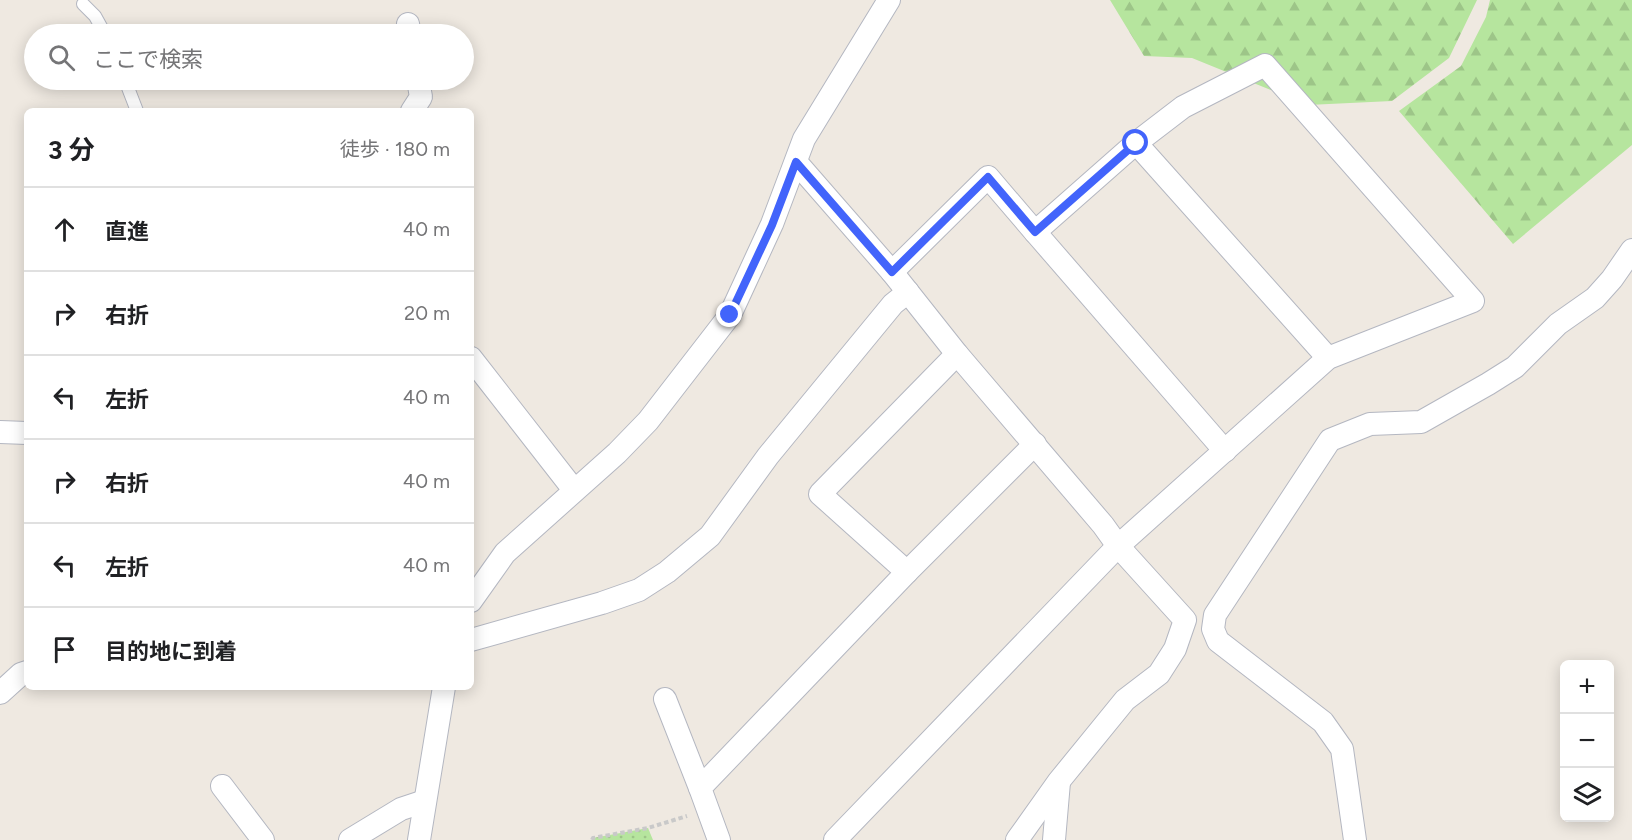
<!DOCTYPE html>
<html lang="ja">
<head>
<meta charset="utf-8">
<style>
	body { margin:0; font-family:Figtree,"Noto Sans JP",sans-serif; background:#f6f6f6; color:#202124 }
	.controls { position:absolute; right:18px; bottom:18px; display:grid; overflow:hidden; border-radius:9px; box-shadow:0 3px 15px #0003 }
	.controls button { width:54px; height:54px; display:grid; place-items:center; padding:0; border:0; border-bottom:2px solid #e0e0e0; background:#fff; color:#202124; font:30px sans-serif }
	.stop { position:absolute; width:18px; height:18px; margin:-14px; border:4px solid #4264fb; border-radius:50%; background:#fff }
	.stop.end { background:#4264fb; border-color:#fff; box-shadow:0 2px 6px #0008 }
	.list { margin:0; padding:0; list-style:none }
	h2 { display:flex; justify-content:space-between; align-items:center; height:78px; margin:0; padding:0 24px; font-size:26px }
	h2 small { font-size:20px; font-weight:400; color:#757577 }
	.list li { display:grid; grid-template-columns:39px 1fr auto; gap:18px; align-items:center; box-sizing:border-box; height:84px; padding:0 24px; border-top:2px solid #e0e0e0 }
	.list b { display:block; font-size:22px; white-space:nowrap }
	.list em { font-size:20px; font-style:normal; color:#757577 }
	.icon { flex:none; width:33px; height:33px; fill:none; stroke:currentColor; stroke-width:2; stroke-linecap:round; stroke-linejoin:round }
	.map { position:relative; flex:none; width:1632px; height:840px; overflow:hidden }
	.search { position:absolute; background:#fff; box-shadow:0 3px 15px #0003; left:24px; top:24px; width:450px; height:66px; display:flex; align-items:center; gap:15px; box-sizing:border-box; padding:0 21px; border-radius:33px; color:#757577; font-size:22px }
	.panel { position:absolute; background:#fff; box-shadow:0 3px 15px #0003; left:24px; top:108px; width:450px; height:582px; border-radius:9px }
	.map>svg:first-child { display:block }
	.forest { fill:url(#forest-firs) }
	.park { fill:url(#park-dots) }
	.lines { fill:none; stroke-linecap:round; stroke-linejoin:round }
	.service-casing { stroke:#b4b7c1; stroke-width:14 }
	.minor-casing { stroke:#b4b7c1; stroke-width:24 }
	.path { stroke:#c9c9c9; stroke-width:4; stroke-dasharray:4.5 3; stroke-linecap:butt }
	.service { stroke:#fff; stroke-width:12 }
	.minor { stroke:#fff; stroke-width:22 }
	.route { stroke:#4264fb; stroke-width:8 }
</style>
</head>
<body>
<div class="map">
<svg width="1632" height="840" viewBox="0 0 1632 840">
	<defs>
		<pattern id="forest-firs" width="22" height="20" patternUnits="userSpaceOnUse" patternTransform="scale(1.5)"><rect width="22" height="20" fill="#b6e59e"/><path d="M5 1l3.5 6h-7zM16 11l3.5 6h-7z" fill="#9dc588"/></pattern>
		<pattern id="park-dots" width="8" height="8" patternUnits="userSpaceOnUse" patternTransform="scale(1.5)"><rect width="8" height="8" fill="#b6e59e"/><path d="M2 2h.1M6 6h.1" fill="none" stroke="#9dc588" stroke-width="1.8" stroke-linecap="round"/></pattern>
	</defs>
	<rect width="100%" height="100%" fill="#efe9e1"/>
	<g class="forest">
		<path d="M1110,0H1477L1449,58L1392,101L1308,105L1192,58L1144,56Z"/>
		<path d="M1490,0H1632V145L1513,244L1399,111L1461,66L1486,17Z"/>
	</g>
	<path class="park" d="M648,828L653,840H592L593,838Z"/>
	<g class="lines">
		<g class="service-casing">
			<g id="service">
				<path d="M83,4L95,16L105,34"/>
				<path d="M125,80L137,111"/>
			</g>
		</g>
		<g class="minor-casing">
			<g id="minor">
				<path d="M408,24L410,34"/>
				<path d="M412,111L421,97L418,80"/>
				<path d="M1136,143L1328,358"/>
				<path d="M796,162L892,272L957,354L1103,525L1118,546L1185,620L1175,649L1159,674L1125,700L1059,781L1017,840"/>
				<path d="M1035,232L1225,451"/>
				<path d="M471,358L574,490"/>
				<path d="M0,432L27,433"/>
				<path d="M907,572L820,494L957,354"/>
				<path d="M471,601L505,553L617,453L648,421L730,315L772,224L804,139L889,0"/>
				<path d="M471,640L602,603L639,590L667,572L710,536L768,456L893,304L908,292"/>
				<path d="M0,693L21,674L27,672"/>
				<path d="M665,699L700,788"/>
				<path d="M222,786L263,840"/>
				<path d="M350,840L401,809L425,801"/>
				<path d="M419,840L444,687"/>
				<path d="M719,840L700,788L907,572L1035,444"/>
				<path d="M835,840L1118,546L1328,358L1473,301L1265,65L1183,107L1136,143L1035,232L988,177L892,272"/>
				<path d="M1054,840L1059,782"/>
				<path d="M1355,840L1342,749L1323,722L1218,641L1213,629L1215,615L1330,440L1370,424L1421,422L1488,384L1515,367L1558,324L1595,298L1612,279L1632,250"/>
			</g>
		</g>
		<path class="path" d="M592,840L593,838L648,828L687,816"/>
		<use href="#service" class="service"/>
		<use href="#minor" class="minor"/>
	</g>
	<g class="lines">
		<path class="route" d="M730,315L772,225L796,162L892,272L988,177L1035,232L1136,143"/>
	</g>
</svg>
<div class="controls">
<button>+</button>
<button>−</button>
<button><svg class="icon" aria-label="layers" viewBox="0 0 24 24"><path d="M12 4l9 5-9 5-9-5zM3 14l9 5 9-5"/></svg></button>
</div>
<div class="stop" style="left:1136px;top:143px"></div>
<div class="stop end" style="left:730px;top:315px"></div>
<div class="search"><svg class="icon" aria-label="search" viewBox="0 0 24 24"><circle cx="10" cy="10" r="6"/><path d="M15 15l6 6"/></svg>ここで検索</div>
<section class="panel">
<h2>3 分<small>徒歩 · 180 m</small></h2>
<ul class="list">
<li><svg class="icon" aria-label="ahead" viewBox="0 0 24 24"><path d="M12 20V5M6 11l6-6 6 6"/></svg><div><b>直進</b></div><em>40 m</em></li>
<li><svg class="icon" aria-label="right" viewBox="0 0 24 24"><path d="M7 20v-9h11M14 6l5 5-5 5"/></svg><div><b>右折</b></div><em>20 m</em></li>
<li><svg class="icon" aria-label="left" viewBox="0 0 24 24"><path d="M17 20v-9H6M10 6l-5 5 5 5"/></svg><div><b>左折</b></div><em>40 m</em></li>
<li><svg class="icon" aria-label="right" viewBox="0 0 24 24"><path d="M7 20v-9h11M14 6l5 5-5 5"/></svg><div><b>右折</b></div><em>40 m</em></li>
<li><svg class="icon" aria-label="left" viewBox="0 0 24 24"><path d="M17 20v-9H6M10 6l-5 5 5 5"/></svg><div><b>左折</b></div><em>40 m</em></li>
<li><svg class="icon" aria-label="arrive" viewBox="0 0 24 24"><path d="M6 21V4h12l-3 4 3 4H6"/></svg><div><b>目的地に到着</b></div></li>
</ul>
</section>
</div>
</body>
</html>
